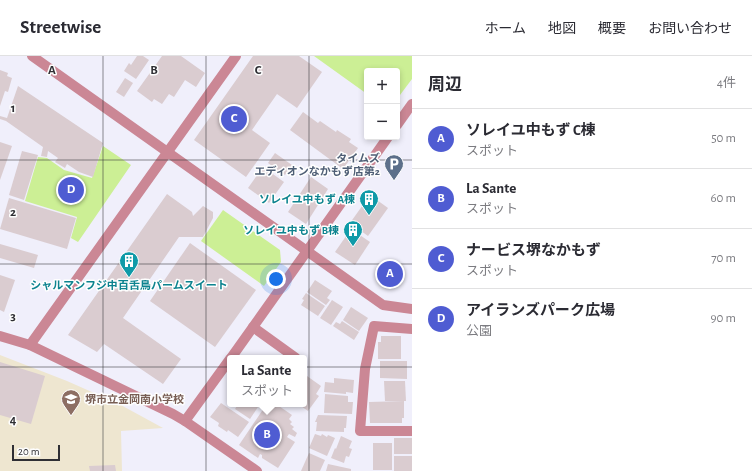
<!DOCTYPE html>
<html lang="ja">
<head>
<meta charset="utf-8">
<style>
	body { margin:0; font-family:"Alegreya Sans","Noto Sans JP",sans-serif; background:#f7f7f7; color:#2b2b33 }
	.controls { position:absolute; right:12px; top:12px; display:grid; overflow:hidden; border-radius:4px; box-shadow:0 2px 6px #0003 }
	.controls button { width:36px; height:36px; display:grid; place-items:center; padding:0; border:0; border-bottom:1px solid #e1e1e2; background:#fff; color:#2b2b33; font:20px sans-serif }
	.scale { position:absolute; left:12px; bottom:10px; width:48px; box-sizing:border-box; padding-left:4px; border:2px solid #2f2f34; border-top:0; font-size:11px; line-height:14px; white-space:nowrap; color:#2f2f34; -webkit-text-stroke:3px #fefefe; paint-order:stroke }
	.you { position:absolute; left:276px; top:223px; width:14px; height:14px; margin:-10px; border:3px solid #fff; border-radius:50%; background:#1a73e8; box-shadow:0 0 0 6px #1a73e833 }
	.badge { display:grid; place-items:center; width:26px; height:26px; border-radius:50%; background:#4f5cd2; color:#fff; font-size:13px; font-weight:700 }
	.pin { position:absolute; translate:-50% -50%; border:2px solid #fff; box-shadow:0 1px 4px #0006 }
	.popup { position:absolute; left:227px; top:299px; width:80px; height:52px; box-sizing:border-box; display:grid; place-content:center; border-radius:4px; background:#fff; filter:drop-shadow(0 1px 3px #0005); font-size:13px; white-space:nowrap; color:#7c7c81 }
	.popup b { font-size:15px; color:#2b2b33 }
	.popup::after { content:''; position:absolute; left:50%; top:100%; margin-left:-8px; border:8px solid transparent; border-top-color:#fff }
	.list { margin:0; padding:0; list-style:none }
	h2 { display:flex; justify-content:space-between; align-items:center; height:52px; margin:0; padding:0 16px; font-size:17px }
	h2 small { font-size:13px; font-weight:400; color:#7c7c81 }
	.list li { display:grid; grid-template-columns:26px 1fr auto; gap:12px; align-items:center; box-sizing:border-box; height:60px; padding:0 16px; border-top:1px solid #e1e1e2 }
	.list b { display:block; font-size:15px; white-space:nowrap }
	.list p { margin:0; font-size:13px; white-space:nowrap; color:#7c7c81 }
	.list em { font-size:13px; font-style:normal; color:#7c7c81 }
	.map { position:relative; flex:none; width:412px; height:415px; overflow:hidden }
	header { display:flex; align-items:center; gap:24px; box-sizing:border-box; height:56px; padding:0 20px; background:#fff; border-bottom:1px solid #e1e1e2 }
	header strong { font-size:19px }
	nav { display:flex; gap:22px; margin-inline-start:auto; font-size:14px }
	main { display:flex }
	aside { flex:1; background:#fff }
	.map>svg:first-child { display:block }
	.education { fill:#eee6d0 }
	.green { fill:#ccef95 }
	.building { fill:#daccd0 }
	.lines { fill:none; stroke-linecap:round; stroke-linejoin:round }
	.minor { stroke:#cb8795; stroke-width:10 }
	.grid { fill:none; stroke:#2f2f34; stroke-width:1; stroke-opacity:0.55 }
	.labels { text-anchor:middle; stroke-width:3; stroke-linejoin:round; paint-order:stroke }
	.service-label { font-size:11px; font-weight:bold; fill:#4e5e75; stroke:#fefefe; text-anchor:end }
	.culture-label { font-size:11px; font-weight:bold; fill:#0d838f; stroke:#fefefe; text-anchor:end }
	.education-label { font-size:11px; font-weight:bold; fill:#785e54; stroke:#fefefe; text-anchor:start }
	.grid-label { font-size:13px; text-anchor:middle; font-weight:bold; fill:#2f2f34; stroke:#fefefe; stroke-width:3; stroke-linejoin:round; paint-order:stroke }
</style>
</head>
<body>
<header>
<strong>Streetwise</strong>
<nav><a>ホーム</a><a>地図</a><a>概要</a><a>お問い合わせ</a></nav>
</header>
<main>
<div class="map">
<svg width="412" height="415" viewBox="0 0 412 415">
	<rect width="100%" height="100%" fill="#f0effb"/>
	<path class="education" d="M0,299L67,325L119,348L163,372L121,375L122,415H0Z"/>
	<g class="green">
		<path d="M314,0H412V23L397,43V15H367V38Z"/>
		<path d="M103,90L131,109L78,186L71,182L77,161L25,145L38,101L47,102L64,114L92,122Z"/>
		<path d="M223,154L280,194L281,206L264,230L201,185Z"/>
	</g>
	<g class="building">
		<path d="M137,0H143L149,4L136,23L124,15L129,7L131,9Z"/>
		<path d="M162,0H181L205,17L196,31L185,24L174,41L169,38L162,48L154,43L152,46L137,35Z"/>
		<path d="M253,0H299L322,16L297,52L277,38L252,74L270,87L246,121L194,84Z"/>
		<path d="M0,14L8,17L7,20L12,22L8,36L5,35L0,50Z"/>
		<path d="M125,22L133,27L124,41L116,36Z"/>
		<path d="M18,30L103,87L93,121L79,116L67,108L65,112L55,106L58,102L48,95L47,101L41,100L43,91L6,65L0,63V60L7,62Z"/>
		<path d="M303,56L318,67L320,65L336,76L337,74L351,83L349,86L358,92L343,113L290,74Z"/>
		<path d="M0,86L12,90L0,124Z"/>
		<path d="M22,95L38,99L24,144L9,139Z"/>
		<path d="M275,97L292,109L285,119L268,107Z"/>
		<path d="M263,111L284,126L269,147L248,132Z"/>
		<path d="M311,121L328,133L306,168L288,156Z"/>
		<path d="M167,138L192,156L193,160L203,150L213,156V162L203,181H179L123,262L181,303L163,328L104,288L97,296L68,279Z"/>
		<path d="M370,139L388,152L368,180L350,167Z"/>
		<path d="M9,142L76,162L67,193L0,173Z"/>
		<path d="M351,173L370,186L355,209L335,196Z"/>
		<path d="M190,187L256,234L215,291L150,245Z"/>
		<path d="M0,188L38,199L34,212L0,202Z"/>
		<path d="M388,204L404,216L392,233L375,221Z"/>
		<path d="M0,219L15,224L4,256L0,254Z"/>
		<path d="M315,224L332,235L327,242L330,244L326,249L307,236Z"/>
		<path d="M306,237L325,250L318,260L301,249L304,244L302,243Z"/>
		<path d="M332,244L343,251L331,269L320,262Z"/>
		<path d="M351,251L368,262L359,275L343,264Z"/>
		<path d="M342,265L359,276L354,284L333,270L336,266L340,268Z"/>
		<path d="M381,280H401V303H378V286H381Z"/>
		<path d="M380,305H407V323L380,322Z"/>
		<path d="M0,306L45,320L31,368L0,359Z"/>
		<path d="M307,320L321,330L316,338L319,340L308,355L298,348H304V324Z"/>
		<path d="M334,322L354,324L353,337L346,336V338L324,336L325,326L334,327Z"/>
		<path d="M384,325H405L406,345H385Z"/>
		<path d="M325,338L348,340V346H353L352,358L324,357Z"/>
		<path d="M404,345V362H402V367H370L369,346Z"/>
		<path d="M221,347L249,366L238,381L228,374L227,376L218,370L219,367L210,361Z"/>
		<path d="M238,348H260L250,363L235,353Z"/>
		<path d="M269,348H276L292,359L289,363L292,366L290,368L294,371L292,373L297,377L295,381L289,378L287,381L295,386L278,412L262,402V399L260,398L258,402L239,389L266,349L268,350Z"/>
		<path d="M318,359L347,360L346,372H344V376L316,375L317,366H315Z"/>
		<path d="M315,378L321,380L322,378L327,381L328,379L335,382L327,400L309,392Z"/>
		<path d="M341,380L352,385L349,392L352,393L349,401L346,400L344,407L331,402L335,392L336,393Z"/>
		<rect x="394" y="382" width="18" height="16"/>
		<rect x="373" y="387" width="19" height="27"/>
		<path d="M309,397L325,404L320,415H301Z"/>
		<rect x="394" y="400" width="18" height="15"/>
		<path d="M328,408L351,413V415H326Z"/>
		<path d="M115,409L116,415H90L89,410Z"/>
	</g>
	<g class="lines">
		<g class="minor">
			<path d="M32,0L383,249L412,253"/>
			<path d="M397,69L412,48"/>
			<path d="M253,271L296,302"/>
			<path d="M412,273L374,270L365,313L360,375H412"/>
			<path d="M0,280L30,289L173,358L185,365L257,415"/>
			<path d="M30,289L236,0"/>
			<path d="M231,302L388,81"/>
			<path d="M185,365L230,303"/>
		</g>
	</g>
	<path class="grid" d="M103,0V415M206,0V415M309,0V415M0,104H412M0,208H412M0,311H412"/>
	<defs>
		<g id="parking-pin" transform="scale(1)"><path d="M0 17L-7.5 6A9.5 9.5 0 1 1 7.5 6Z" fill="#5c6f8a" stroke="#fefefe"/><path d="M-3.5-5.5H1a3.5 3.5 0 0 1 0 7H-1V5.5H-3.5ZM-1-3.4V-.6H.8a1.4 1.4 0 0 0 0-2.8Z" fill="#fff"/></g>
		<g id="building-pin" transform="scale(1)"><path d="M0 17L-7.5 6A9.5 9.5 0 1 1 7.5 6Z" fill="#0f9aa8" stroke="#fefefe"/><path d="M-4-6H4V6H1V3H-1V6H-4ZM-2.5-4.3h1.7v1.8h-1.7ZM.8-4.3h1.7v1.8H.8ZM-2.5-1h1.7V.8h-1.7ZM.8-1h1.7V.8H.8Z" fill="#fff"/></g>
		<g id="school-pin" transform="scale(1)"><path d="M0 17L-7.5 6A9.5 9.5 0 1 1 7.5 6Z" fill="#8d6e63" stroke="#fefefe"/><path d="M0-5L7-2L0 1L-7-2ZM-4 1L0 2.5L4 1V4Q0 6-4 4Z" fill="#fff"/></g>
	</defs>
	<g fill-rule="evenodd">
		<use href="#parking-pin" x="394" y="108"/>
		<use href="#building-pin" x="369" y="143"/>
		<use href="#building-pin" x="353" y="174"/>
		<use href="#building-pin" x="129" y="205"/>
		<use href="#school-pin" x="71" y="343"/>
	</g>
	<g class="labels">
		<g class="service-label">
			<text x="380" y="106">タイムズ<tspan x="380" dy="13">エディオンなかもず店第2</tspan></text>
		</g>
		<g class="culture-label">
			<text x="355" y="147">ソレイユ中もず A棟</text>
			<text x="339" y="178">ソレイユ中もず B棟</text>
			<text x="129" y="233" text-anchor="middle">シャルマンフジ中百舌鳥パームスイート</text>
		</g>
		<g class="education-label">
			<text x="85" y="347">堺市立金岡南小学校</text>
		</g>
	</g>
	<g class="grid-label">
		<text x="52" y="18">A</text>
		<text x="154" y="18">B</text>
		<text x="258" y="18">C</text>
		<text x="13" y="56">1</text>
		<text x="13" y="160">2</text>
		<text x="13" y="264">3</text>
		<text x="13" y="368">4</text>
	</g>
</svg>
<div class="controls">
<button>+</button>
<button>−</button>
</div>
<div class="scale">20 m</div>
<div class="you"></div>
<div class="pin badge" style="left:390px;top:218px">A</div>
<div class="pin badge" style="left:267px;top:379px">B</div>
<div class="popup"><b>La Sante</b>スポット</div>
<div class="pin badge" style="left:234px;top:63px">C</div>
<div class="pin badge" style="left:71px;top:134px">D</div>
</div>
<aside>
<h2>周辺<small>4件</small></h2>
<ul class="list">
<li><span class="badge">A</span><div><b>ソレイユ中もず C棟</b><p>スポット</p></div><em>50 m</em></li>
<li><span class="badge">B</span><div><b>La Sante</b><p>スポット</p></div><em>60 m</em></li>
<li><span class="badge">C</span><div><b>ナービス堺なかもず</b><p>スポット</p></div><em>70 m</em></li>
<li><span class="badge">D</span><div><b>アイランズパーク広場</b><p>公園</p></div><em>90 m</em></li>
</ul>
</aside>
</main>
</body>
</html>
